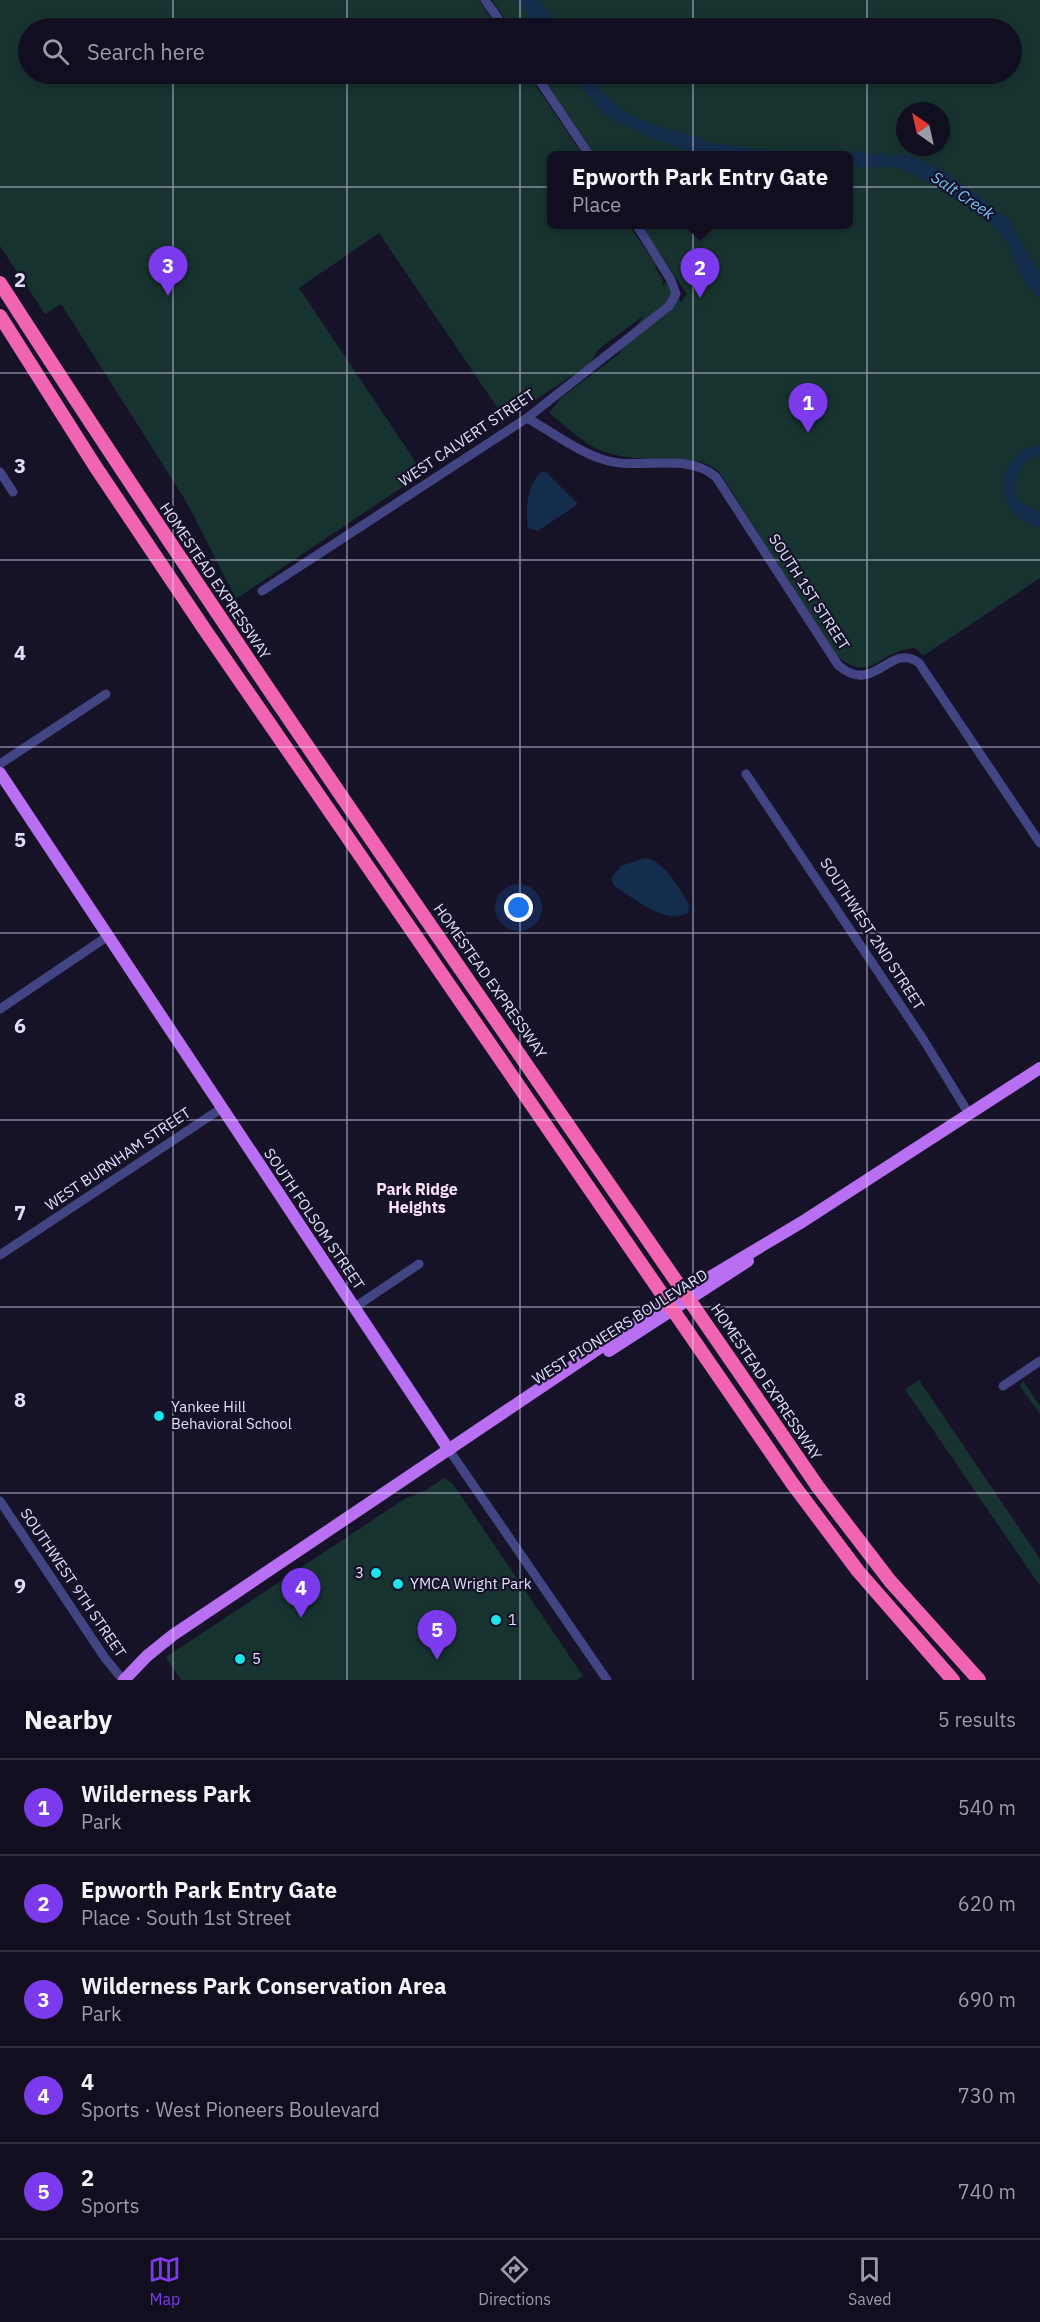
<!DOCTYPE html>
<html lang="en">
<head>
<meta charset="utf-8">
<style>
	body { margin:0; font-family:"IBM Plex Sans",sans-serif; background:#1e1c2c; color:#f1f3f6 }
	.compass { position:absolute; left:896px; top:102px; width:54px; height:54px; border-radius:50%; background:#100e1f; box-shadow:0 3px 9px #0003; rotate:326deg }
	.you { position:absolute; left:519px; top:908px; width:21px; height:21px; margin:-15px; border:4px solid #fff; border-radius:50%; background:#1a73e8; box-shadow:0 0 0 9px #1a73e833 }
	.badge { display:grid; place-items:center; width:39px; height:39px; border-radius:50%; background:#7c3aed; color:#fff; font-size:20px; font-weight:700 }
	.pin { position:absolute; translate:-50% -50px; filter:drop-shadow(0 2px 3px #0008) }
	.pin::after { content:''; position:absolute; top:32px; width:21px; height:18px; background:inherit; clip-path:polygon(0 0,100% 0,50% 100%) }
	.popup { position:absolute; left:547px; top:151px; width:306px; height:78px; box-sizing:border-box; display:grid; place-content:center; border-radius:9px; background:#100e1f; filter:drop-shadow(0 2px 4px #0005); font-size:20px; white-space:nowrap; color:#9c9ca4 }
	.popup b { font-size:22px; color:#f1f3f6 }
	.popup::after { content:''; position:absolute; left:50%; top:100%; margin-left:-12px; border:12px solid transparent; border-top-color:#100e1f }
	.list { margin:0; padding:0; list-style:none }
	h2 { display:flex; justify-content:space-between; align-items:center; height:78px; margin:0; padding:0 24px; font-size:26px }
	h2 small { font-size:20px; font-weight:400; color:#9c9ca4 }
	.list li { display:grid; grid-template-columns:39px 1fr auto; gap:18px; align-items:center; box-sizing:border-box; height:96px; padding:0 24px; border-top:2px solid #302e3d }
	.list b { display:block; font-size:22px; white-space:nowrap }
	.list p { margin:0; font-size:20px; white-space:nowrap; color:#9c9ca4 }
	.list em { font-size:20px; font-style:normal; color:#9c9ca4 }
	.icon { flex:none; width:33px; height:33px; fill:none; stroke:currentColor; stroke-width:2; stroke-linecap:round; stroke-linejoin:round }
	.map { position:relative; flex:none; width:1040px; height:1680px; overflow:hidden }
	.search { position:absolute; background:#100e1f; box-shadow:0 3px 9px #0003; left:18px; right:18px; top:18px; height:66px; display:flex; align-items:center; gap:15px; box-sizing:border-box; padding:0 21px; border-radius:33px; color:#9c9ca4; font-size:22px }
	.sheet { height:558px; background:#100e1f }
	nav { display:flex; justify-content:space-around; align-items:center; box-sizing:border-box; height:84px; border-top:2px solid #302e3d; background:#100e1f; font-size:16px; color:#9c9ca4 }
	nav a { display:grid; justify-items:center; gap:3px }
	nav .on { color:#7c3aed }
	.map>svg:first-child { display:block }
	.green { fill:#173330; fill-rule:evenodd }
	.water { fill:#142d4c }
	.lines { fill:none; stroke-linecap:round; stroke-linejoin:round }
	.minor { stroke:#434484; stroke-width:9 }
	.major { stroke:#b96ff2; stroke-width:12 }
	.highway { stroke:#f164b1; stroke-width:14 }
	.grid { fill:none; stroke:#e0defc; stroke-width:1.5; stroke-opacity:0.55 }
	.poi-dot { fill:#1be4eb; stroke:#161329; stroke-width:2 }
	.labels { text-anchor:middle; stroke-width:4.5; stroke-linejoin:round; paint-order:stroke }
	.street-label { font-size:15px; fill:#e0defc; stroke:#161329 }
	.poi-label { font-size:15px; fill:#e0defc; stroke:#161329; text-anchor:start }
	.water-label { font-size:16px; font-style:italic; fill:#75c1f3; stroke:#161329 }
	.neighbourhood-label { font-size:16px; font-weight:bold; fill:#fce0f4; stroke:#161329 }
	.grid-label { font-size:20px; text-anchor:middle; font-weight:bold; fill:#e0defc; stroke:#161329; stroke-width:4.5; stroke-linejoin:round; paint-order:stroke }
</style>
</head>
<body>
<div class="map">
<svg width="1040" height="1680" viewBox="0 0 1040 1680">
	<rect width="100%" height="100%" fill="#161329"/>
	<g class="green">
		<path d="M0,0H479L498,28H28V74H528L583,155L552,156V224L629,225L656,265L655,268L663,280L662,287L667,280L681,302L687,294L641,225L849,224V156L595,155L540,74H1012V28H511L492,0H1040V578L926,654L922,655L915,648C876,650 872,688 834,653L720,473C702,456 686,462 664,460C646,459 622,458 605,452C583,445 566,425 549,413L562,397L619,354L643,316L599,349L589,365L505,419L379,233L299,288L423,473L236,599L186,501L61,304L45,314L0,246ZM905,111H941V147H905Z"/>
		<path d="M919,1380L1040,1559V1586L905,1389Z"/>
		<path d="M1023,1381L1040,1406V1414L1020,1386Z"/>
		<path d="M444,1478L453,1484L583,1676L577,1680H181L166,1657L406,1498L423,1492Z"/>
	</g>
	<g class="water">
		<path d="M518,0H540L559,28H538Z"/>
		<path d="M570,74H588C618,117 650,126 699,137L705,142L753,149L834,153L856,151L875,155L885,152L887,158C916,140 984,202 1008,218L1040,274V298C1013,276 1018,259 1002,235C991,219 915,170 894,167C879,166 864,169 849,166V156L702,155L659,141L611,119L601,111Z"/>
		<path d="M1040,445V459L1037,456C1023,459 1010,482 1016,496C1020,506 1032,508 1040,512V528C1029,524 1016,519 1010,508C994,480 1010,449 1040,445Z"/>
		<path d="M541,472H546L578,504L538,531L528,528C526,507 526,488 541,472Z"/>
		<path d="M645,858C664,860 680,889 689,904L688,913C662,925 634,897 614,886L611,878L621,866Z"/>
	</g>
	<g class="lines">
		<g class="minor">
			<path d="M485,0L505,28"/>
			<path d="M535,74L590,156"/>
			<path d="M527,418C552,432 578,452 605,460C641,471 686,451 716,477L838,665C874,697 890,641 919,663L1040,843"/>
			<path d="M0,472L13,492"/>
			<path d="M262,591L527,418L669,306L676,294L671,280L636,224"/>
			<path d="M0,764L106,694"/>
			<path d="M746,774L923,1039L969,1114"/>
			<path d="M0,1009L108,936"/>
			<path d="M0,1255L222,1108"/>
			<path d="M355,1307L419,1264"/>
			<path d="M1003,1386L1040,1361"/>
			<path d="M449,1450L607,1680"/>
			<path d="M0,1501L105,1658L123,1680"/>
		</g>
		<g class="major">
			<path d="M0,773L449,1450"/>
			<path d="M609,1351L748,1261"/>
			<path d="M124,1680L147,1656L173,1635L668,1302L802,1222L1040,1068"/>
		</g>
		<g class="highway">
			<path d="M0,283C262,691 544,1087 818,1487L890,1581L979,1680"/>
			<path d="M0,316L95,466L205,630L792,1483L858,1571L953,1680"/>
		</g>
	</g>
	<path class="grid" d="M173,0V28M347,0V28M520,0V28M693,0V28M867,0V28M173,74V1680M347,74V1680M520,74V1680M693,74V1680M867,74V1680M0,187H1040M0,373H1040M0,560H1040M0,747H1040M0,933H1040M0,1120H1040M0,1307H1040M0,1493H1040"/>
	<g class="poi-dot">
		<circle cx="159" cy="1416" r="6"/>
		<circle cx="376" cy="1573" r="6"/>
		<circle cx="398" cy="1584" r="6"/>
		<circle cx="496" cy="1620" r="6"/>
		<circle cx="240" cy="1659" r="6"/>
	</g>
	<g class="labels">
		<g class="street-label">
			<text transform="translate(467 438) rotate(-34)" y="5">WEST CALVERT STREET</text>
			<text transform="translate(215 581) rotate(56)" y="5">HOMESTEAD EXPRESSWAY</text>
			<text transform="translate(809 592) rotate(57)" y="5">SOUTH 1ST STREET</text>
			<text transform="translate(872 934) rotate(57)" y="5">SOUTHWEST 2ND STREET</text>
			<text transform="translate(490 981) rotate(55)" y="5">HOMESTEAD EXPRESSWAY</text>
			<text transform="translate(118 1159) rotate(-34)" y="5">WEST BURNHAM STREET</text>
			<text transform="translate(314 1219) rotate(56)" y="5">SOUTH FOLSOM STREET</text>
			<text transform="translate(620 1327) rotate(-32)" y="5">WEST PIONEERS BOULEVARD</text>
			<text transform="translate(766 1382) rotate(56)" y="5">HOMESTEAD EXPRESSWAY</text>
			<text transform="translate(73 1583) rotate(56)" y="5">SOUTHWEST 9TH STREET</text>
		</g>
		<g class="poi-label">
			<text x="171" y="1412">Yankee Hill<tspan x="171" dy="17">Behavioral School</tspan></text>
			<text x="364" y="1578" text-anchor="end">3</text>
			<text x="410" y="1589">YMCA Wright Park</text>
			<text x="508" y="1625">1</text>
			<text x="252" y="1664">5</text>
		</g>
		<g class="water-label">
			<text transform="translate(963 195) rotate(34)" y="6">Salt Creek</text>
		</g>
		<g class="neighbourhood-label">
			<text x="417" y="1195">Park Ridge<tspan x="417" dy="18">Heights</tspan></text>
		</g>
	</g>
	<g class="grid-label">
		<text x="20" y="287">2</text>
		<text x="20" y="473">3</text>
		<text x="20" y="660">4</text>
		<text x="20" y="847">5</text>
		<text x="20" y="1033">6</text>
		<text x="20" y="1220">7</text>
		<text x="20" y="1407">8</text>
		<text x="20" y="1593">9</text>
	</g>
</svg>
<svg class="compass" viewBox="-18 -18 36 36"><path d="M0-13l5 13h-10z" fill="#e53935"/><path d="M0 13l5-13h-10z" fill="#9c9ca4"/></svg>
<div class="you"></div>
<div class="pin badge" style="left:808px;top:433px">1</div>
<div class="pin badge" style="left:700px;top:298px">2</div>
<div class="popup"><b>Epworth Park Entry Gate</b>Place</div>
<div class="pin badge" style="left:168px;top:296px">3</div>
<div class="pin badge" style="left:301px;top:1618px">4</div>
<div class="pin badge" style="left:437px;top:1660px">5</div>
<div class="search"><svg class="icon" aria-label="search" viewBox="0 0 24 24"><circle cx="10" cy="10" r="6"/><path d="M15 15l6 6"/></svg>Search here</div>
</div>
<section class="sheet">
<h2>Nearby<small>5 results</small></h2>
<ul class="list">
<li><span class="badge">1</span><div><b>Wilderness Park</b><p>Park</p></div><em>540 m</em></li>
<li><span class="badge">2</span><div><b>Epworth Park Entry Gate</b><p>Place · South 1st Street</p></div><em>620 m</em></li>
<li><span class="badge">3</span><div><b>Wilderness Park Conservation Area</b><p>Park</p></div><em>690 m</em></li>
<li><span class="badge">4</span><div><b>4</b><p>Sports · West Pioneers Boulevard</p></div><em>730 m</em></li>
<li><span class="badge">5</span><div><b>2</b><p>Sports</p></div><em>740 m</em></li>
</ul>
</section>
<nav>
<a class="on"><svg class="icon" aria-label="map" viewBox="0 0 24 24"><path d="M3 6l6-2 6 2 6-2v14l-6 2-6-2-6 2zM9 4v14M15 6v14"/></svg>Map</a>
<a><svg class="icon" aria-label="directions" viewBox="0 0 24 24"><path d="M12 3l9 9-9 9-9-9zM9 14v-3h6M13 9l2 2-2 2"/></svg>Directions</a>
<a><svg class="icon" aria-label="saved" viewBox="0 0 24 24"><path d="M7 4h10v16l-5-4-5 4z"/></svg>Saved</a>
</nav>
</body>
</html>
